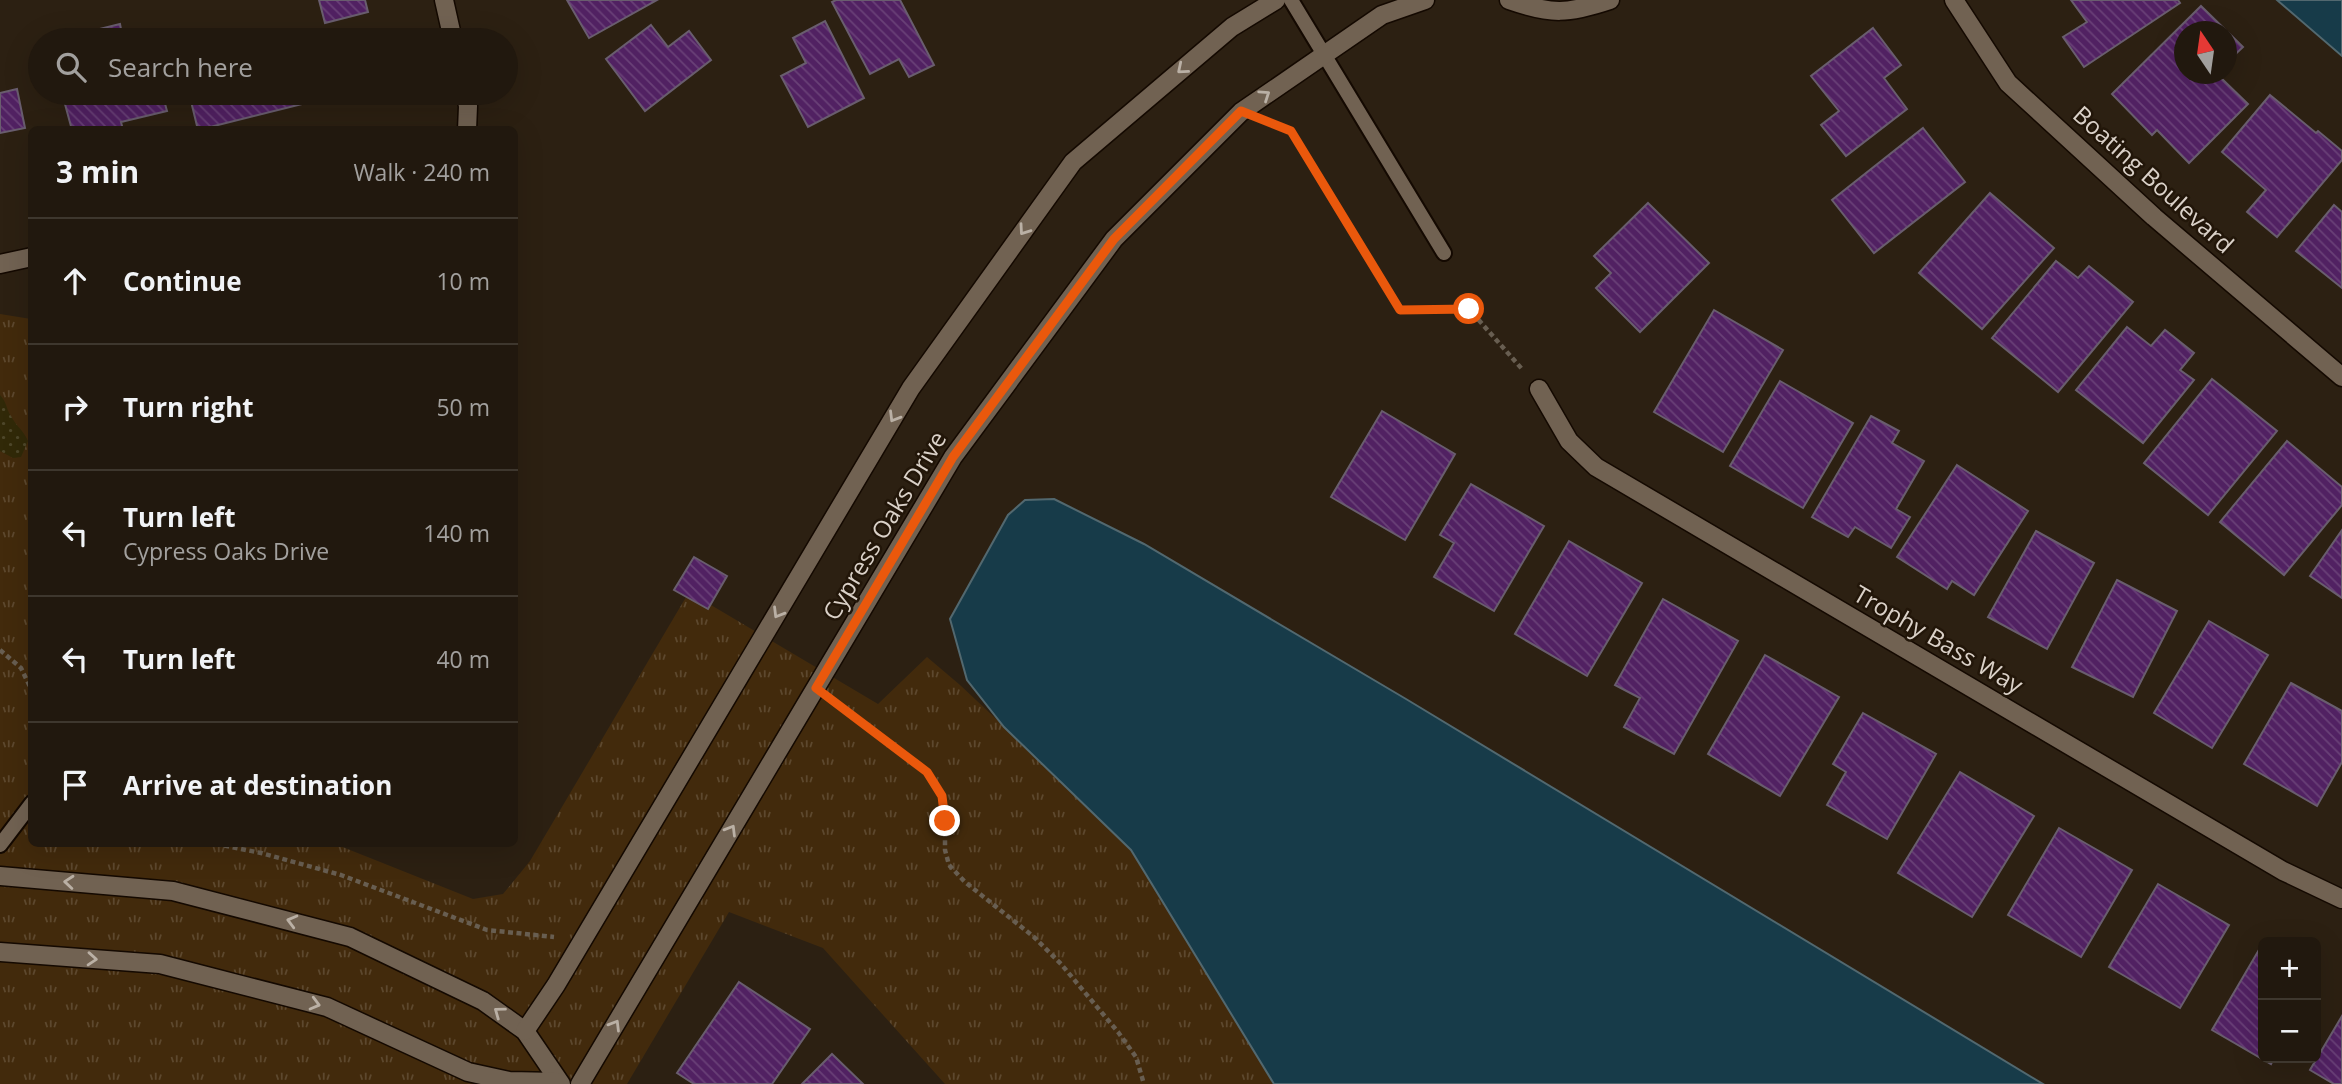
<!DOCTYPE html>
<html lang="en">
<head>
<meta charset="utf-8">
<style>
	body { margin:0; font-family:"Open Sans",sans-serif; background:#2d251c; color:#f1f3f6 }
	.controls { position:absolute; right:21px; bottom:21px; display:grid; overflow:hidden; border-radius:10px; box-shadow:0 7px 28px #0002 }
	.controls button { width:63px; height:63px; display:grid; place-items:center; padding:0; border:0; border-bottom:2px solid #3e372e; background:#21180e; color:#f1f3f6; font:35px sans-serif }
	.compass { position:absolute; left:2174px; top:21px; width:63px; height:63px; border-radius:50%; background:#21180e; box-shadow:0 7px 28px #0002; rotate:347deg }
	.stop { position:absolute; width:21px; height:21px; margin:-16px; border:5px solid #ea580c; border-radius:50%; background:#fff }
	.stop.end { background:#ea580c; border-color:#fff; box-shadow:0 2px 7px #0008 }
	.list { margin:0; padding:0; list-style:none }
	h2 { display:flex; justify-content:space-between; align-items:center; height:91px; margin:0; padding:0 28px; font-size:30px }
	h2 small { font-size:23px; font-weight:400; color:#a2a09e }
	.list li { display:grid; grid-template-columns:46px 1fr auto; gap:21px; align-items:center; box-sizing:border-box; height:126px; padding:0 28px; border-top:2px solid #3e372e }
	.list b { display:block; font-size:26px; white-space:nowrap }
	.list p { margin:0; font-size:23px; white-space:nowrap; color:#a2a09e }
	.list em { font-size:23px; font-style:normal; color:#a2a09e }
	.icon { flex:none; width:38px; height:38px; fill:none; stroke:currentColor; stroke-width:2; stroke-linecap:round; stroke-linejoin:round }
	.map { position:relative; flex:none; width:2342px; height:1084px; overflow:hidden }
	.search { position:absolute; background:#21180e; box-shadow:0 7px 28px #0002; left:28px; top:28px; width:490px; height:77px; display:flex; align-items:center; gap:18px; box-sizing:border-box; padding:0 24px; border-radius:38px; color:#a2a09e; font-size:26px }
	.panel { position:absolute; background:#21180e; box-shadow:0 7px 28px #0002; left:28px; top:126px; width:490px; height:721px; border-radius:10px }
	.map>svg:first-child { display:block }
	.grass { fill:url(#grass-tufts) }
	.sand { fill:url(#sand-dots) }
	.water { fill:#173b49; stroke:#52686f; stroke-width:2 }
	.building { fill:url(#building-back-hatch); stroke:#695d6e; stroke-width:2 }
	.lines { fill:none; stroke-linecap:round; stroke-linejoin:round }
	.lane-casing { stroke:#140901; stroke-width:18 }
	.street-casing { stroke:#140901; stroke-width:21 }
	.path { stroke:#685e51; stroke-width:4.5; stroke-dasharray:5 3.5; stroke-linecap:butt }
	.lane { stroke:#716252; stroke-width:14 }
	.street { stroke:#716252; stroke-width:18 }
	.oneway { stroke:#bab0a5 }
	.route { stroke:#ea580c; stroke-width:9 }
	.labels { text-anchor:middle; stroke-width:5; stroke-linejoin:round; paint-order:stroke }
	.street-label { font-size:24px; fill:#dad1c8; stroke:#221609 }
</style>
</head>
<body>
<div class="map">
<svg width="2342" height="1084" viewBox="0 0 2342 1084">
	<defs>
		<pattern id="grass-tufts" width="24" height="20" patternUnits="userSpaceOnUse" patternTransform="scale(1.75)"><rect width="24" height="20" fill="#422a0c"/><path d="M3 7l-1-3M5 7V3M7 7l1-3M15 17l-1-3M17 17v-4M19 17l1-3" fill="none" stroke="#5d482e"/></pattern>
		<pattern id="sand-dots" width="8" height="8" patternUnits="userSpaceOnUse" patternTransform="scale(1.75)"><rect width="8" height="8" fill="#312908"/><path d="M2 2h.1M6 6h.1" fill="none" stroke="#4e472a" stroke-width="1.8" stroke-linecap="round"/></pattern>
		<pattern id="building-back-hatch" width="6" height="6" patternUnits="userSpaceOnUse" patternTransform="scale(1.75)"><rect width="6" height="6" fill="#512162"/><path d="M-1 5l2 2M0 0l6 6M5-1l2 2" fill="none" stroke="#694077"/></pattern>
	</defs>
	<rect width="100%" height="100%" fill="#2c2012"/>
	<path class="grass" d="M0,314L31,319L32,844H335L473,899L503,894L530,861L689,592L878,704L927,657L960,685L1123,838L1274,1084H945L823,948L729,912L627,1084H0Z"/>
	<path class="sand" d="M0,395C7,402 6,409 11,416C16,426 24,431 28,441L21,457L13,458L0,451Z"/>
	<g class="water">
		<path d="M2277,0H2342V56Z"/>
		<path d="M1054,499L1144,544L1406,699L2043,1084H1274L1131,850L1004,727L967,680L950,619L1008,515L1025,500Z"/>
	</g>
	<g class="building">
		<path d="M319,0H365L368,12L325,23Z"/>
		<path d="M567,0H657L589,38Z"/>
		<path d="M836,0H900L934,65L909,77L899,59L870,74L832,2Z"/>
		<path d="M2071,0H2178L2180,3L2084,67L2063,37L2087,22Z"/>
		<path d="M2201,6L2243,47L2226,63V32H2184V74H2217L2248,104L2189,163L2157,130L2152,135L2112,94Z"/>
		<path d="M825,21L864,98L808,127L781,76L806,63L793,38Z"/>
		<path d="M120,24L123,40H55Z"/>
		<path d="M651,25L668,47L689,31L711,60L645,111L606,59Z"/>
		<path d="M1873,28L1901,65L1884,78L1907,109L1846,156L1821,125L1839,111L1811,76Z"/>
		<path d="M17,89L25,128L0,133V93Z"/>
		<path d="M62,93H162L167,111L121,122L123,130H72Z"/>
		<path d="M189,93H324L326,98L198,130Z"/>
		<path d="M2270,95L2316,133L2318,131L2342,151V160L2277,237L2247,212L2266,190L2222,152Z"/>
		<path d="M1923,128L1965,182L1874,253L1832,200Z"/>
		<path d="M1990,193L2054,248L1982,329L1919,273Z"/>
		<path d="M1648,203L1709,263L1640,332L1596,288L1611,273L1594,256Z"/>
		<path d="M2334,205L2342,212V288L2296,251Z"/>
		<path d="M2056,261L2078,278L2089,266L2133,302L2058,392L1992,338Z"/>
		<path d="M1714,310L1783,350L1723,452L1654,412Z"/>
		<path d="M2127,327L2151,346L2165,330L2194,353L2180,370L2194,380L2143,443L2076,390Z"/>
		<path d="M2212,379L2277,431L2208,515L2144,463Z"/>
		<path d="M1780,381L1853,423L1803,508L1730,466Z"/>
		<path d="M1382,411L1455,454L1405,540L1331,497Z"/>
		<path d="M1871,416L1899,431L1892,443L1924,461L1896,509L1910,517L1891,548L1855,527L1848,537L1812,517Z"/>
		<path d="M2287,441L2342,487V505L2284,575L2220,522Z"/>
		<path d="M1957,465L2028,511L1974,595L1952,581L1947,589L1897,557Z"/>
		<path d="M1471,484L1544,526L1494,611L1434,577L1454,543L1440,535Z"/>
		<path d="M2342,530V598L2310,576Z"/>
		<path d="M2036,531L2094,563L2047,649L1988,617Z"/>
		<path d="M1569,541L1642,583L1587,676L1515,634Z"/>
		<path d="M694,557L727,576L708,609L674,590Z"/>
		<path d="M2117,580L2177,611L2133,697L2072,667Z"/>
		<path d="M1663,599L1738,641L1674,754L1624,727L1640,698L1615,685Z"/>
		<path d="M2209,621L2268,655L2212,748L2154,713Z"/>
		<path d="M1765,655L1839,697L1780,796L1708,754Z"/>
		<path d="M2291,683L2342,711V762L2317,806L2244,764Z"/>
		<path d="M1863,713L1936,754L1887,839L1827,805L1846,772L1833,764Z"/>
		<path d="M1960,772L2034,816L1972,917L1898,873Z"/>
		<path d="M2059,828L2132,870L2081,957L2008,915Z"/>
		<path d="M2158,884L2229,925L2180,1008L2109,967Z"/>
		<path d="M2263,943V1058H2274L2271,1064L2212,1030Z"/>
		<path d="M739,982L810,1029L772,1084H694L677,1073Z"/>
		<path d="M2342,1016V1084H2334L2310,1070Z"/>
		<path d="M832,1054L863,1084H802Z"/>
	</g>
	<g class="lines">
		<g class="lane-casing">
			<g id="lane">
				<path d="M1291,0L1444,253"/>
				<path d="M0,845L32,803"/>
			</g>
		</g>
		<g class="street-casing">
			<g id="street">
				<path d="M444,0L453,40"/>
				<path d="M1509,0C1552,15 1568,14 1610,0"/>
				<path d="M1954,0L2008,83L2154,217L2342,377"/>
				<path d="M465,93L468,106L467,130"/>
				<path d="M0,264L32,257"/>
				<path d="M1539,389L1569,441L1596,467L2283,871L2342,899"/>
				<path d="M0,876L173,891L350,937L483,1001L525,1031L561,1084"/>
				<path d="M0,952L160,964L327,1007L468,1072L509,1081L558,1082"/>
				<path d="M525,1031L556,985L911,388L1073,162L1232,27L1276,0"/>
				<path d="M580,1084L953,457L1114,239L1241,112L1382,15L1425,0"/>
			</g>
		</g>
		<g class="path">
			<path d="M1271,123L1291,131L1400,310L1469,309L1522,369"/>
			<path d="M0,650L21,668L32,691"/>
			<path d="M836,703L927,772L942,796L945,809V850L949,865L965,882L1034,937L1061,964L1118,1032L1136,1057L1144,1084"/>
			<path d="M216,844L261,853L341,875L487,930L554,937"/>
		</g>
		<use href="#lane" class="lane"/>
		<use href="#street" class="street"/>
	</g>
	<defs><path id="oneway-chevron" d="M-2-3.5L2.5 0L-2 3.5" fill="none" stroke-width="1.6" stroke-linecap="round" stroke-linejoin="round" transform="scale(1.75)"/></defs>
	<g class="oneway">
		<use href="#oneway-chevron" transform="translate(1182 69) rotate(140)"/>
		<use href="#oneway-chevron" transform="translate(1265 95) rotate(-34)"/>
		<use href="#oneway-chevron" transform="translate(1024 230) rotate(125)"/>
		<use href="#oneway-chevron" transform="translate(894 417) rotate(121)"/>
		<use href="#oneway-chevron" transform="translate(778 613) rotate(121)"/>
		<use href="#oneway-chevron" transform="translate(731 830) rotate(-59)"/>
		<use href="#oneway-chevron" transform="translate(69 882) rotate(-175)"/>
		<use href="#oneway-chevron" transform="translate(292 921) rotate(-165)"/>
		<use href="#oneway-chevron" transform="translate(92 959) rotate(4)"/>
		<use href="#oneway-chevron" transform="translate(315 1004) rotate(15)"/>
		<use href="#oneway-chevron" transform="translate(499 1012) rotate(-144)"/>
		<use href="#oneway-chevron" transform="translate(615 1025) rotate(-59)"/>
	</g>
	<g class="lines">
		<path class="route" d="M945,821L942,796L927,772L816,688L953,457L1114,239L1241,111L1291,131L1400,310L1469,309"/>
	</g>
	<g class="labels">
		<g class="street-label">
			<text transform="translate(2153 180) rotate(42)" y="8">Boating Boulevard</text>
			<text transform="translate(885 526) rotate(-59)" y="8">Cypress Oaks Drive</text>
			<text transform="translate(1938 640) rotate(30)" y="8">Trophy Bass Way</text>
		</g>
	</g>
</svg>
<div class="controls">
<button>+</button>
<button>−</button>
</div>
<svg class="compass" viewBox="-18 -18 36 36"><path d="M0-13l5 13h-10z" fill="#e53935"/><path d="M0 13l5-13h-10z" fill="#a2a09e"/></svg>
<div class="stop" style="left:1469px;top:309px"></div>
<div class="stop end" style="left:945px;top:821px"></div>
<div class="search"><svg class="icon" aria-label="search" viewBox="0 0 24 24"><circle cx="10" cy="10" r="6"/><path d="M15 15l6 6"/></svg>Search here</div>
<section class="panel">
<h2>3 min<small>Walk · 240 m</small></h2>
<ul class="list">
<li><svg class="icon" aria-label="ahead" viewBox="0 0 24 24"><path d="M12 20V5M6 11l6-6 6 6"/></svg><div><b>Continue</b></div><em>10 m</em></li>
<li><svg class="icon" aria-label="right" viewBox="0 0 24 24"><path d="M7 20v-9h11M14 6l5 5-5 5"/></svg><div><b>Turn right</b></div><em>50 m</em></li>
<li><svg class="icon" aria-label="left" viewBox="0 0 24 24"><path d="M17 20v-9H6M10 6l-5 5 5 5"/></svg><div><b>Turn left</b><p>Cypress Oaks Drive</p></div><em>140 m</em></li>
<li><svg class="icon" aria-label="left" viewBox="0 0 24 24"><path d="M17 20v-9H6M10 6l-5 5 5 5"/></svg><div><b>Turn left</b></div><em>40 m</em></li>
<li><svg class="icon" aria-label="arrive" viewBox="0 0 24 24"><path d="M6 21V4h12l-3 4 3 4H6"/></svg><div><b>Arrive at destination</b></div></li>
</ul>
</section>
</div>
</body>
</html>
